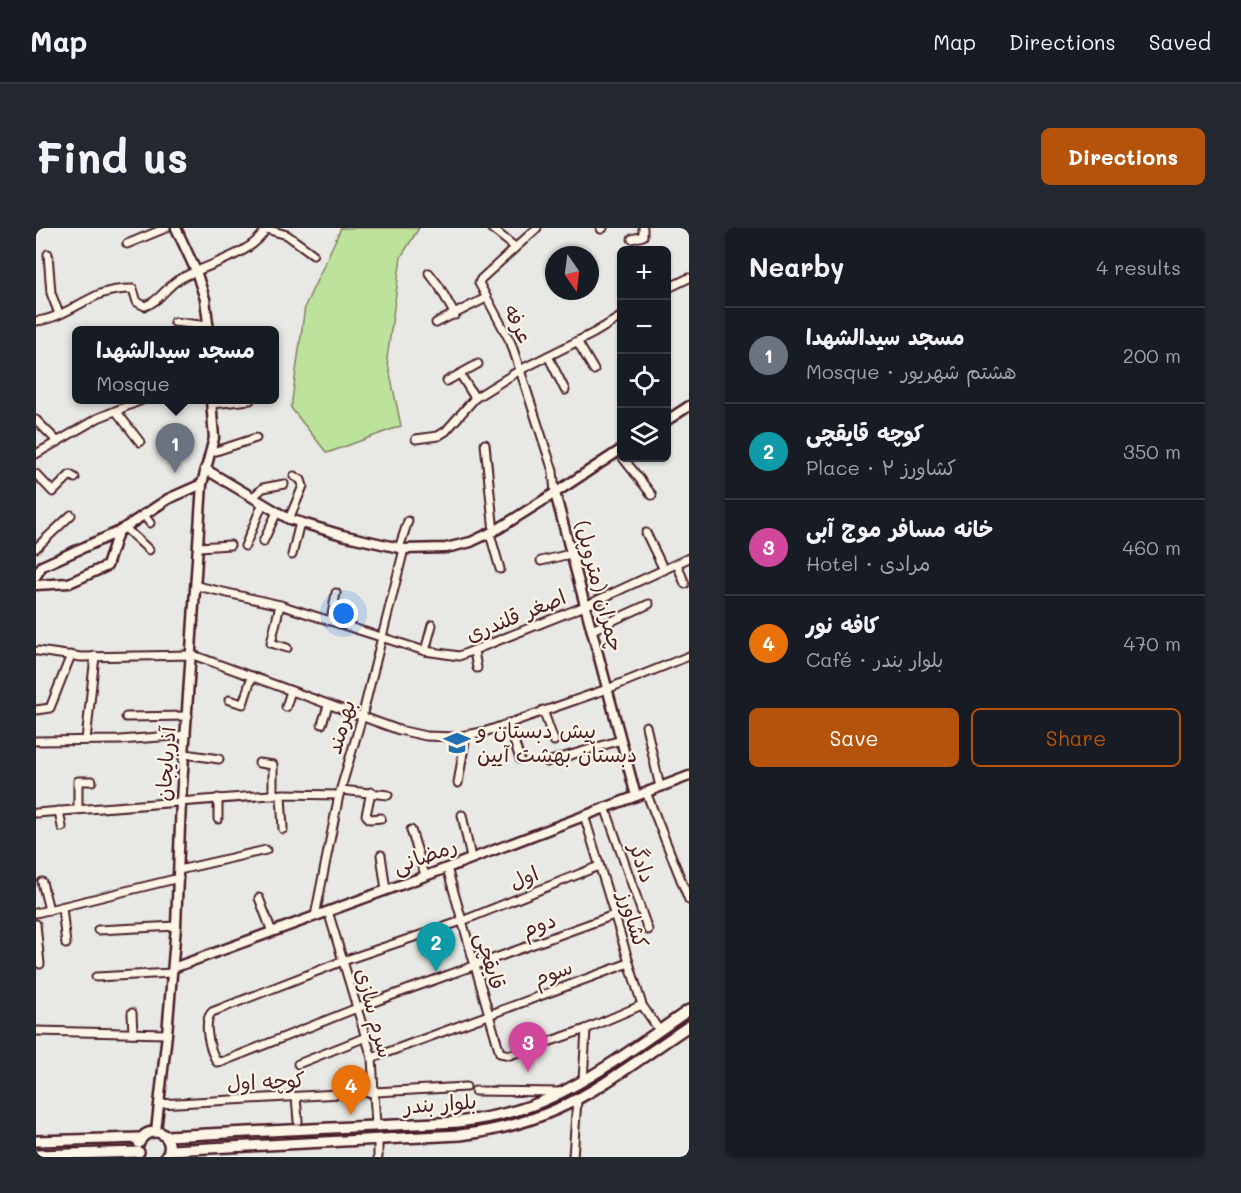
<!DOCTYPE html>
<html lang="en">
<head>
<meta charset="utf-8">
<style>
	body { margin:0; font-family:Mali,"Playpen Sans Arabic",sans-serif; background:#242831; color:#f1f3f6 }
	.controls { position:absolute; right:18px; top:18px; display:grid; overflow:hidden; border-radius:9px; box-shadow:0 2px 4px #0004 }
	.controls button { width:54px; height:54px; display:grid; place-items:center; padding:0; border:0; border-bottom:2px solid #363941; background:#171b24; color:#f1f3f6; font:30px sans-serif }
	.compass { position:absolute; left:509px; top:18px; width:54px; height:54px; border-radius:50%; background:#171b24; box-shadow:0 2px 4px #0004; rotate:166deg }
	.you { position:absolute; left:308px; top:386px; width:21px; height:21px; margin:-15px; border:4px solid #fff; border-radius:50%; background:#1a73e8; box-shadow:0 0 0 9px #1a73e833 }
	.badge { display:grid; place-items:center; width:39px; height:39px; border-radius:50%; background:#b45309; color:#fff; font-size:20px; font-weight:700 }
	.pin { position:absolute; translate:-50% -50px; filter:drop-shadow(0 2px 3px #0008) }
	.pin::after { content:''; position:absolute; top:32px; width:21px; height:18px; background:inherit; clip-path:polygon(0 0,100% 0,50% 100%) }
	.popup { position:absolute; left:36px; top:98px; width:207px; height:78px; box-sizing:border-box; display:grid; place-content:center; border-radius:9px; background:#171b24; filter:drop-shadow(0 2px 4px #0005); font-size:20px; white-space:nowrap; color:#9ea1a6 }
	.popup b { font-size:22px; color:#f1f3f6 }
	.popup::after { content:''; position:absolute; left:50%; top:100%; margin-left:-12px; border:12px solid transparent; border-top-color:#171b24 }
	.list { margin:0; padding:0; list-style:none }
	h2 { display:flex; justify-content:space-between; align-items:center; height:78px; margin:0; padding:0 24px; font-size:26px }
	h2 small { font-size:20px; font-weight:400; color:#9ea1a6 }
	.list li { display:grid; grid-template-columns:39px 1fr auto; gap:18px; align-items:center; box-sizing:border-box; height:96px; padding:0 24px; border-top:2px solid #363941 }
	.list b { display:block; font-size:22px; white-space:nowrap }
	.list p { margin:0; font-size:20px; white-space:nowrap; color:#9ea1a6 }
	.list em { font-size:20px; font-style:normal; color:#9ea1a6 }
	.actions { display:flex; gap:12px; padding:18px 24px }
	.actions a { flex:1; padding:14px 0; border:2px solid #b45309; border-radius:9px; text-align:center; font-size:21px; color:#b45309 }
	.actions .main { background:#b45309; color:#fff }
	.icon { flex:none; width:33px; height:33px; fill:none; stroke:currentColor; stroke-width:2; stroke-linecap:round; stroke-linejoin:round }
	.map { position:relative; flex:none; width:653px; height:929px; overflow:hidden; border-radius:9px }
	header { display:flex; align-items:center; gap:36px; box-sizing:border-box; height:84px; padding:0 30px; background:#171b24; border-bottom:2px solid #363941 }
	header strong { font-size:28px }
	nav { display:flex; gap:33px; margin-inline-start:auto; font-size:21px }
	.intro { display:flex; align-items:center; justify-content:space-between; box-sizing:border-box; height:144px; padding:0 36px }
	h1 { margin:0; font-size:42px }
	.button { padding:15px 27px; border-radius:9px; background:#b45309; color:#fff; font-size:21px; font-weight:700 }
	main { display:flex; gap:36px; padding:0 36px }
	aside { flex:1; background:#171b24; border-radius:9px; box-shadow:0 2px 4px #0004 }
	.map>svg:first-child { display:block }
	.green { fill:#bde29c; stroke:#848064; stroke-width:1.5 }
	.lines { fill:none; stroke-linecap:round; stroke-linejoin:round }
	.minor-casing { stroke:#4a1f2b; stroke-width:11 }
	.tertiary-casing { stroke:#4a1f2b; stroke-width:13 }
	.secondary-casing { stroke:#4a1f2b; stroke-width:14 }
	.minor { stroke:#fcf5e5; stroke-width:7 }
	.tertiary { stroke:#fcf5e5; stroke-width:8 }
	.secondary { stroke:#fcf5e5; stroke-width:9 }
	.labels { text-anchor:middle; stroke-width:4.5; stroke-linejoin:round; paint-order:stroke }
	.street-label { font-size:21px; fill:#4a1f2b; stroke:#fcf5e5 }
	.poi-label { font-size:21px; fill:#4a1f2b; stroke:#fcf5e5; text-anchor:start }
</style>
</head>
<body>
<header>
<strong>Map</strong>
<nav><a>Map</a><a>Directions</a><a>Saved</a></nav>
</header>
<div class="intro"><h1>Find us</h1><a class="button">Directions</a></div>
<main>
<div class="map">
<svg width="653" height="929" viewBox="0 0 653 929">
	<rect width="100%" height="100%" fill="#e8e8e4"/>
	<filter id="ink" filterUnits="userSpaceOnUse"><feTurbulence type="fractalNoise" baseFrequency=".0167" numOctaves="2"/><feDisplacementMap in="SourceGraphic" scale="12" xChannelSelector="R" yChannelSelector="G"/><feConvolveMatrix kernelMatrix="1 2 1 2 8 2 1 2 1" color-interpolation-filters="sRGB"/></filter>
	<g filter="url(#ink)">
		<path class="green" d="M305,0H383L365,29L351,131L365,198L291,225L255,180L269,78Z"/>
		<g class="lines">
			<g class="minor-casing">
				<g id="minor">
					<path d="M455,0L479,19"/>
					<path d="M230,1L251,7L277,26"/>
					<path d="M565,1L567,0"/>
					<path d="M596,11L607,8V0"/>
					<path d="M91,16L130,0"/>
					<path d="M12,26L15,65L23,86"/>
					<path d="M393,45L403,58L419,87"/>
					<path d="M630,61L653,50"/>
					<path d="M0,93C23,91 43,75 64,66C75,62 86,61 97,61L101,74L109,78C124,73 129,60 142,52C165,38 220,26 230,0"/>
					<path d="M138,94L173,98"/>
					<path d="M400,95L450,70"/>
					<path d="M541,113L558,142"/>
					<path d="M512,128L529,162"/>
					<path d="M424,146L439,170"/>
					<path d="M411,153L442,136"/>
					<path d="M176,176L214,172"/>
					<path d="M80,183L104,214"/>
					<path d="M0,192L22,214"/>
					<path d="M380,211L402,208L410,203L439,170L484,142L475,115L443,55L445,51L501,0"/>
					<path d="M449,216L458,304"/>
					<path d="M174,225L220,210"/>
					<path d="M0,226L62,190L106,172"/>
					<path d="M587,230L616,267"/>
					<path d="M0,246L17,264L34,247L39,250"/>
					<path d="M519,265L517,243L484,142L558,105L586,88"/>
					<path d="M217,269L227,260L248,256"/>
					<path d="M107,286L114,295"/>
					<path d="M253,291L267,258L265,252L258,248"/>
					<path d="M88,299L113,322"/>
					<path d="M610,305L628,342"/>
					<path d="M454,306L464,341"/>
					<path d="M227,314L241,284"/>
					<path d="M209,318L227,275"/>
					<path d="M163,319L194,317"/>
					<path d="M0,320L35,287"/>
					<path d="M363,320L372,293"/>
					<path d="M256,327L264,294"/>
					<path d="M505,333L534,326"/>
					<path d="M641,336L649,356"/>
					<path d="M161,358L244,377L389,423L423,428L549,378L653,330"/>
					<path d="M244,377L235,415L251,420"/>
					<path d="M295,392L300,365"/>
					<path d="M556,402L613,376"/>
					<path d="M2,423L45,429L157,427L363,502L390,508L420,509L451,503L571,461L653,428"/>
					<path d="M389,423L396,397"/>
					<path d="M438,423L441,440"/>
					<path d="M193,472L207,476L216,448"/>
					<path d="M250,479L255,463"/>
					<path d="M0,482L14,480L35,427"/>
					<path d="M507,482L518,513"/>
					<path d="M90,489L152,488"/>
					<path d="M472,495L484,531"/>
					<path d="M286,496L292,478"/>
					<path d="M610,498L624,559"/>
					<path d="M50,512L59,428"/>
					<path d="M0,513L84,512L150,507"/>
					<path d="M149,526L183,531"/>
					<path d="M511,534L585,512"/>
					<path d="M223,535L237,537V567"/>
					<path d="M422,555L430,507"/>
					<path d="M305,562L352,567"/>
					<path d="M335,564L330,587L334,591L345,590"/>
					<path d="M610,564L653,672"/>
					<path d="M245,567L247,601"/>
					<path d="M182,570V591"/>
					<path d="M569,579L612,702"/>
					<path d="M42,581V553H56"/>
					<path d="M23,583L26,599"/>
					<path d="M0,585L248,566L303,567"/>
					<path d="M426,587L435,630"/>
					<path d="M548,587L606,777L623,802"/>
					<path d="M375,602L389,647"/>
					<path d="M345,627L350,662"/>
					<path d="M563,638L426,693L307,733L176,784C166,794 174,823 181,834L188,833L321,780L578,687"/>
					<path d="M411,640L464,825L474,827L550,801L606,777"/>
					<path d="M143,642L230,622"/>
					<path d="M6,654L13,682"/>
					<path d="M223,670L236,704"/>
					<path d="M26,679L30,716"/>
					<path d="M292,683L336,830L340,898"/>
					<path d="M0,685L143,650"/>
					<path d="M279,688L303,567L326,489L368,321"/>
					<path d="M0,696L4,736"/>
					<path d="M62,702L140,698"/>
					<path d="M60,749L136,745"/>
					<path d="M96,785L97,805"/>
					<path d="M0,803L131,806"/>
					<path d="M336,830L593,735"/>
					<path d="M262,836L330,809"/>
					<path d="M547,853L550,801"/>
					<path d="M439,863L523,864"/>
					<path d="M260,869L262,893"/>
					<path d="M123,876L430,859"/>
					<path d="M342,911V929"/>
					<path d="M537,929L541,871"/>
				</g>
			</g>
			<g class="tertiary-casing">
				<g id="tertiary">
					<path d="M140,0L160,43L169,71L173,103"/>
					<path d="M630,193L653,178"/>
					<path d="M586,221L519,265L600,568"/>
					<path d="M169,241L253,291L306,307L368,321L410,320L435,314L462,301L519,265"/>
					<path d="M82,304L132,271L166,256"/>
					<path d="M0,348L6,338L82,304L71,338L33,355L0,357"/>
					<path d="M137,740L411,640L653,548"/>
					<path d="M120,903L131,806L140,698L145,573L166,256L178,210L175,172"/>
				</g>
			</g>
			<g class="secondary-casing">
				<g id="secondary">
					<path d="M130,908L422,894C454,890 487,883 516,869C565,846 609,812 653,782"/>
					<path d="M0,913L105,910"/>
					<path d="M103,915C107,905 115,902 125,905C134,911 136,920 130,929"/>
					<path d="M134,922L424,907C457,903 490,895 521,881C568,860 610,826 653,798"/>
					<path d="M0,927L103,924"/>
				</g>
			</g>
			<use href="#minor" class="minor"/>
			<use href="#tertiary" class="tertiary"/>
			<use href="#secondary" class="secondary"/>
		</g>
	</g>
	<defs>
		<g id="school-bare" transform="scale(2.07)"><path d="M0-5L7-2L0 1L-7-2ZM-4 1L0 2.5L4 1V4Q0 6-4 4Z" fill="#1f6fb2" stroke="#fcf5e5" stroke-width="2.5" paint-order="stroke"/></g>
	</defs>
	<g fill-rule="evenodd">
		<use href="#school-bare" x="421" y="515"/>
	</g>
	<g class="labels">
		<g class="street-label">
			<text transform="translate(482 96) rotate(65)" y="7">عرفه</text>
			<text transform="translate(563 358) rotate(75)" y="7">چمران (متروپل)</text>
			<text transform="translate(480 388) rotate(-22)" y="7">اصغر قلندری</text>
			<text transform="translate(305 499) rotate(-74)" y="7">بهرمند</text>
			<text transform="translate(130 536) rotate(-86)" y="7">آذربایجان</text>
			<text transform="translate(389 628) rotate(-20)" y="7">رمضانی</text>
			<text transform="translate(606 635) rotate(71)" y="7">دادگر</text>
			<text transform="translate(488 650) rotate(-22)" y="7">اول</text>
			<text transform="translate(597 692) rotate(73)" y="7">کشاورز</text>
			<text transform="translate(503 697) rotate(-20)" y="7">دوم</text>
			<text transform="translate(454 733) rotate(74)" y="7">قایقچی</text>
			<text transform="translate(517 745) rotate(-20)" y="7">سوم</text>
			<text transform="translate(338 785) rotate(75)" y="7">سرم سازی</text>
			<text transform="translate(230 854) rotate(-3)" y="7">کوچه اول</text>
			<text transform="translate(404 876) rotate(-4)" y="7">بلوار بندر</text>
		</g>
		<g class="poi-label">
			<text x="441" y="510">پیش دبستان و<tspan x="441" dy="24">دبستان بهشت آیین</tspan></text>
		</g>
	</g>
</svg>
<div class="controls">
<button>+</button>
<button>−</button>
<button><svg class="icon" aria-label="locate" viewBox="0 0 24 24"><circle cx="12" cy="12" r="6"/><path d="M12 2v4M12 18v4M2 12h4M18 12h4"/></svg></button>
<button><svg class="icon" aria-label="layers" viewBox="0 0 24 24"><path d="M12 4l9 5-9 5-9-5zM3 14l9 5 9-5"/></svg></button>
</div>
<svg class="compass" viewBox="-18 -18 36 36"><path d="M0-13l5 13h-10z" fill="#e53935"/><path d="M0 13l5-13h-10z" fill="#9ea1a6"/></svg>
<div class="you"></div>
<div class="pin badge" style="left:139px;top:245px;background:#6b7280">1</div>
<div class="popup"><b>مسجد سیدالشهدا</b>Mosque</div>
<div class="pin badge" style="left:400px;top:744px;background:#0f9aa8">2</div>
<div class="pin badge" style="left:492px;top:844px;background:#d1479c">3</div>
<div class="pin badge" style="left:315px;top:887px;background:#e8710a">4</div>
</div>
<aside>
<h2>Nearby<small>4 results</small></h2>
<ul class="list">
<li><span class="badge" style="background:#6b7280">1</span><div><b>مسجد سیدالشهدا</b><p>Mosque · هشتم شهریور</p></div><em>200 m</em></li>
<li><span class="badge" style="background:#0f9aa8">2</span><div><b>کوچه قایقچی</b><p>Place · کشاورز ۲</p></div><em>350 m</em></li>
<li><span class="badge" style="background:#d1479c">3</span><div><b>خانه مسافر موج آبی</b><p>Hotel · مرادی</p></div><em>460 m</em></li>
<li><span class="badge" style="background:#e8710a">4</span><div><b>کافه نور</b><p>Café · بلوار بندر</p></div><em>470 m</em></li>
</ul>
<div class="actions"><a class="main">Save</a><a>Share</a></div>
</aside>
</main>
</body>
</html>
